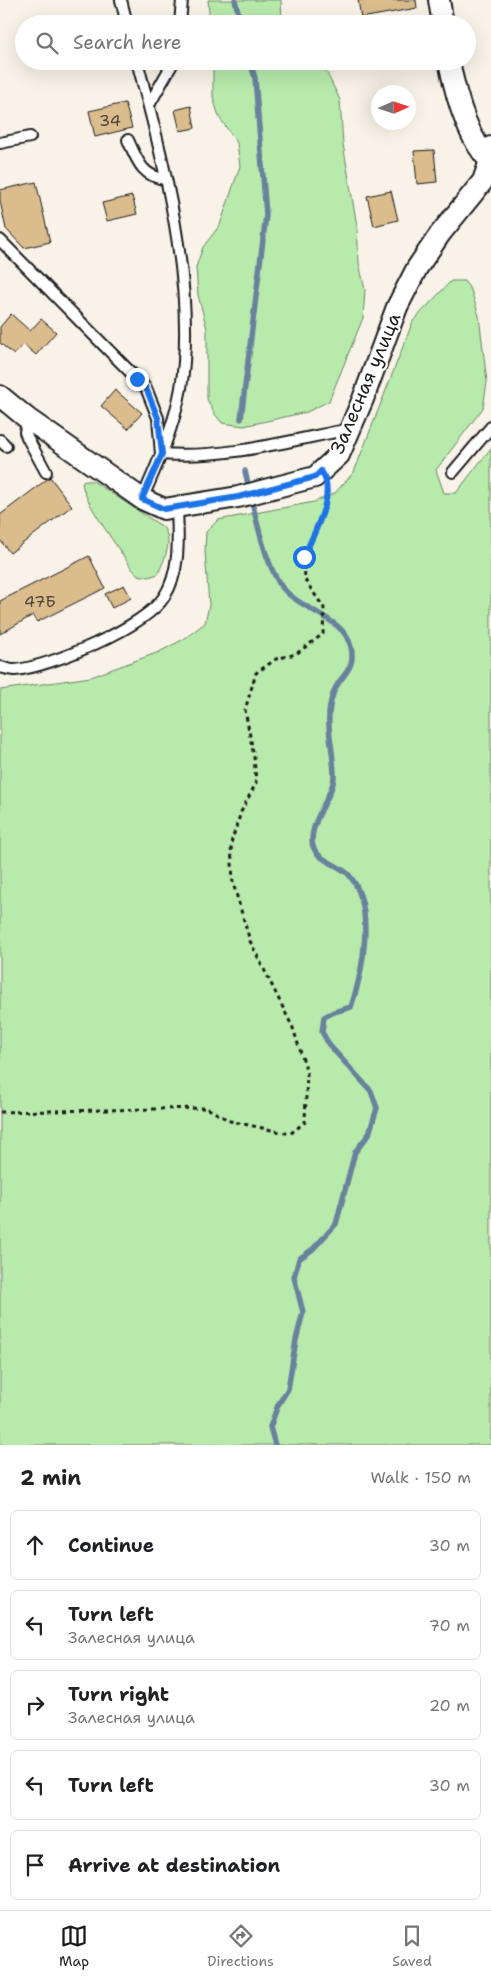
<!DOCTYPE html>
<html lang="en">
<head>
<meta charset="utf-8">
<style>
	body { margin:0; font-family:"Shantell Sans",sans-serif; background:#f6f6f6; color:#202124 }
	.compass { position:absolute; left:371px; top:85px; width:45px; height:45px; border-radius:50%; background:#fff; box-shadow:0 5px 20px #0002; rotate:87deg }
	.stop { position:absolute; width:15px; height:15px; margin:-11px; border:4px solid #1a73e8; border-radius:50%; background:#fff }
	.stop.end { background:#1a73e8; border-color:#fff; box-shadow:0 1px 5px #0008 }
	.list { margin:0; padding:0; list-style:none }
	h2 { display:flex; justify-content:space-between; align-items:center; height:65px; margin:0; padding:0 20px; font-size:21px }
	h2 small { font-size:16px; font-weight:400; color:#757577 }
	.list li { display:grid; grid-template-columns:32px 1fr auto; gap:15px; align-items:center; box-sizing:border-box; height:70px; margin:0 10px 10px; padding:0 10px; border:1px solid #e0e0e0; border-radius:8px }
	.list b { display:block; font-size:19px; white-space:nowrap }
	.list p { margin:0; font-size:16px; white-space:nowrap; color:#757577 }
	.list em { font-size:16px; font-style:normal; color:#757577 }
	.icon { flex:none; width:28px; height:28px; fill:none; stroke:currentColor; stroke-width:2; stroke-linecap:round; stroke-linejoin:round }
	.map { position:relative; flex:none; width:491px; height:1445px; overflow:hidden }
	.search { position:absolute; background:#fff; box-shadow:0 5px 20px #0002; left:15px; right:15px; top:15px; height:55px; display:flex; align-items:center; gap:12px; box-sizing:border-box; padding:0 18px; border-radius:28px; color:#757577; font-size:19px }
	.sheet { height:465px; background:#fff }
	nav { display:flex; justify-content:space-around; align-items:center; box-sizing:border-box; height:70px; border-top:1px solid #e0e0e0; background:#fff; font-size:14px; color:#757577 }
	nav a { display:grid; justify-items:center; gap:2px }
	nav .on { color:#1c1c1c }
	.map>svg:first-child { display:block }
	.green { fill:#b7eaab; stroke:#6a8364 }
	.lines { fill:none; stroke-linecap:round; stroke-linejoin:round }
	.stream { stroke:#67829d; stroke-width:5.5 }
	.building { fill:#dabc8d; stroke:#1c1c1c }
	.service-casing { stroke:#1c1c1c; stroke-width:14 }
	.minor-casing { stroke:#1c1c1c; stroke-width:24 }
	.path { stroke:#1c1c1c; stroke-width:3; stroke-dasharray:4 4; stroke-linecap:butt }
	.service { stroke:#fff; stroke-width:10 }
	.minor { stroke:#fff; stroke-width:20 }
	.route { stroke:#1a73e8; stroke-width:6 }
	.labels { text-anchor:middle; stroke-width:4.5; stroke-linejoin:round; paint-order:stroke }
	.number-label { font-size:16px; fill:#4c4438 }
	.street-label { font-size:19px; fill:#1c1c1c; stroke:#fff }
</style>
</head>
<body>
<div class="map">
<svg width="491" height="1445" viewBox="0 0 491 1445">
	<rect width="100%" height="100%" fill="#f8f2e8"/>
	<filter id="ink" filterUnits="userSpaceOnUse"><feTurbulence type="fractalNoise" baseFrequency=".02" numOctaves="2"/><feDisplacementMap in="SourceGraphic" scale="10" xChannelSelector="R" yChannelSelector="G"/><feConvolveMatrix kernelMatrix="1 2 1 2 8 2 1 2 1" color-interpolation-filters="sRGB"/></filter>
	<g filter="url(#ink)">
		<g class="green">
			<path d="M208,0H281L282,24H210Z"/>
			<path d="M213,61H313L326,71L340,100L343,144L357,226L359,263L365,290L363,318L329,401L307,412L244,426L222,423L214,413L207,399V329L198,295L196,267L203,247L220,225L240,166L237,143L219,117L213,97Z"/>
			<path d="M451,281H464L471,290L479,316L487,382L483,408L436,470L444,493H456L491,448V1445H0V690L91,677L159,652L184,639L205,623L209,605L205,551L206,532L218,520L314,502L335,493L354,472L413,321Z"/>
			<path d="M87,481H93L163,527C174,541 164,560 158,574L149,577L138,575L132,569C121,551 82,500 82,482Z"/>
		</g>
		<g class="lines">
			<g class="stream">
				<path d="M235,0L241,24"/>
				<path d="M241,419L266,215L255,78L250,61"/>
				<path d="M245,471C253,504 262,555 279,583C296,610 344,616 351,647C357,671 338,676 333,694C323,723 334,747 334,776C334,794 312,818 312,840C312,860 338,863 349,875C376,906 363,972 351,1007L334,1012L324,1017L322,1032L330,1046L371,1091L377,1108L369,1134L355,1152L336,1224L313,1249L299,1259L294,1277L303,1312L296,1340L288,1389L278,1405L270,1427L275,1445"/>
			</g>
		</g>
		<g class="building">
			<path d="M358,0H416L417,8L361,18Z"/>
			<path d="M125,103L132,128L95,137L89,111Z"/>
			<path d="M191,106L195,128L180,131L175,110Z"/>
			<path d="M434,150L437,182L417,184L414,151Z"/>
			<path d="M36,182L50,242L24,248L6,229L0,201V190Z"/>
			<path d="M391,191L398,220L374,226L367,196Z"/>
			<path d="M132,196L137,214L107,221L102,203Z"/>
			<path d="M11,314L30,331L41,319L56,332L36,355L23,344L14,355L0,343V327Z"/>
			<path d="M115,390L142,413L128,429L101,406Z"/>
			<path d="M50,477L72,506L10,553L0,540V515Z"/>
			<path d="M89,556L105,588L37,622L33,615L0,634V601Z"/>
			<path d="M124,585L131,598L112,608L105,594Z"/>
		</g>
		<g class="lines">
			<g class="service-casing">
				<g id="service">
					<path d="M121,0L127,24"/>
					<path d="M180,24L182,0"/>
					<path d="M137,61C163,159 197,287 181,388C174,427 158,463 142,499"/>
					<path d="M149,105L174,61"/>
					<path d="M128,140C137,160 142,177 166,179"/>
					<path d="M0,143L30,137"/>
					<path d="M0,240L146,388L158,418L161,454C225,459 288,441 350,429"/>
					<path d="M28,419L25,432L27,437L46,472"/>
					<path d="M0,440L6,446"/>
					<path d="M453,472L491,427"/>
					<path d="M0,667C5,668 10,670 15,670C50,667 145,627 164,597C181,571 178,537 177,507"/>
				</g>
			</g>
			<g class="minor-casing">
				<g id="minor">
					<path d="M439,0L443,24"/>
					<path d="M449,61C455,92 467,138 490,161"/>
					<path d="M0,396L28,419L142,499L164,509L238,497L315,477L339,455L363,399L397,307L417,268L440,234L483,181L490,161L491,147"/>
				</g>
			</g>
			<path class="path" d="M0,1112L207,1108L230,1121L290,1134L305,1122L307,1072L293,1028L250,941L233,883L231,843L241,812L256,783L254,757L245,710L256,673L276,659L296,654L323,634L324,608L305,580L304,557L326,505L327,491"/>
			<use href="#service" class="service"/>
			<use href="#minor" class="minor"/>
		</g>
	</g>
	<g class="lines" filter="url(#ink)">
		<path class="route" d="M137,379L146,388L158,418L162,454L142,499L164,509L177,507L238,497L315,477L321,471C338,494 313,533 304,557"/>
	</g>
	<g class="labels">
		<g class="number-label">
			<text x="110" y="126">34</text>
			<text x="40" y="607">47Б</text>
		</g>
		<g class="street-label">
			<text transform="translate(365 383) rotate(-67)" y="7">Залесная улица</text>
		</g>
	</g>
</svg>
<svg class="compass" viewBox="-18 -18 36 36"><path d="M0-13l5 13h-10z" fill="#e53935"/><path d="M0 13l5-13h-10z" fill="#757577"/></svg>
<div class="stop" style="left:304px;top:557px"></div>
<div class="stop end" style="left:137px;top:379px"></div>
<div class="search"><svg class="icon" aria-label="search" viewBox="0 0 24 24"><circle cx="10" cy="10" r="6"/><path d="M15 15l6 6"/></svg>Search here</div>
</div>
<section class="sheet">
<h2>2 min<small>Walk · 150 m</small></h2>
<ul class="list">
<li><svg class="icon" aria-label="ahead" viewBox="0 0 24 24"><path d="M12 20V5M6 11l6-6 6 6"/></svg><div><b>Continue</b></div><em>30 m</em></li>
<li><svg class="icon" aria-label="left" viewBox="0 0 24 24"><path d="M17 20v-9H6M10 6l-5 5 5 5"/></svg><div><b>Turn left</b><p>Залесная улица</p></div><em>70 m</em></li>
<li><svg class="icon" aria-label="right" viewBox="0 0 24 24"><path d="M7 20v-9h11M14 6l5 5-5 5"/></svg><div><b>Turn right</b><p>Залесная улица</p></div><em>20 m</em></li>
<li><svg class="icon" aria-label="left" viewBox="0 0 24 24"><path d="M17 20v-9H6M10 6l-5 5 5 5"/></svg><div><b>Turn left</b></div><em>30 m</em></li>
<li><svg class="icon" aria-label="arrive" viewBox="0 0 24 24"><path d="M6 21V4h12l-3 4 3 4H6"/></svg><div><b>Arrive at destination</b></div></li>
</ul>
</section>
<nav>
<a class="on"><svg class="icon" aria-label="map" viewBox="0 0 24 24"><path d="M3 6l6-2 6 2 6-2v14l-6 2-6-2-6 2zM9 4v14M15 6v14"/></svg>Map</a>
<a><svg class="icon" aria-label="directions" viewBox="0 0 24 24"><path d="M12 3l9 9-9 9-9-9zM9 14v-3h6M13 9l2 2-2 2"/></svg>Directions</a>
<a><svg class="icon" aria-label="saved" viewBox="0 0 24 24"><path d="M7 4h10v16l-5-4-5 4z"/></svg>Saved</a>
</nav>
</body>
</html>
